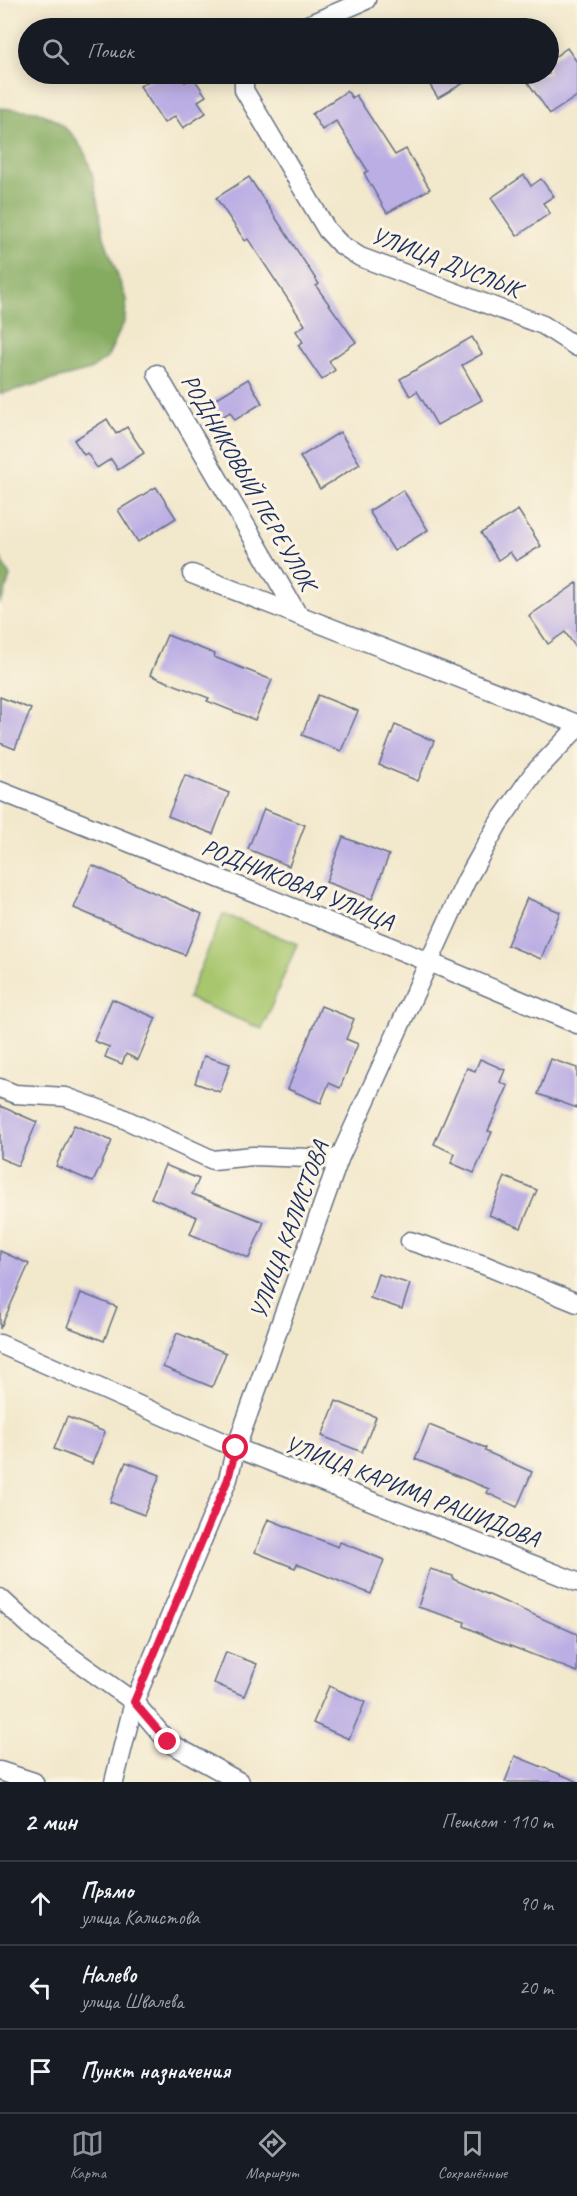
<!DOCTYPE html>
<html lang="ru">
<head>
<meta charset="utf-8">
<style>
	body { margin:0; font-family:Caveat,sans-serif; background:#242831; color:#f1f3f6 }
	.stop { position:absolute; width:18px; height:18px; margin:-14px; border:4px solid #e11d48; border-radius:50%; background:#fff }
	.stop.end { background:#e11d48; border-color:#fff; box-shadow:0 2px 6px #0008 }
	.list { margin:0; padding:0; list-style:none }
	h2 { display:flex; justify-content:space-between; align-items:center; height:78px; margin:0; padding:0 24px; font-size:26px }
	h2 small { font-size:20px; font-weight:400; color:#9ea1a6 }
	.list li { display:grid; grid-template-columns:39px 1fr auto; gap:18px; align-items:center; box-sizing:border-box; height:84px; padding:0 24px; border-top:2px solid #363941 }
	.list b { display:block; font-size:22px; white-space:nowrap }
	.list p { margin:0; font-size:20px; white-space:nowrap; color:#9ea1a6 }
	.list em { font-size:20px; font-style:normal; color:#9ea1a6 }
	.icon { flex:none; width:33px; height:33px; fill:none; stroke:currentColor; stroke-width:2; stroke-linecap:round; stroke-linejoin:round }
	.map { position:relative; flex:none; width:577px; height:1782px; overflow:hidden }
	.search { position:absolute; background:#171b24; box-shadow:0 3px 15px #0003; left:18px; right:18px; top:18px; height:66px; display:flex; align-items:center; gap:15px; box-sizing:border-box; padding:0 21px; border-radius:33px; color:#9ea1a6; font-size:22px }
	.sheet { height:330px; background:#171b24 }
	nav { display:flex; justify-content:space-around; align-items:center; box-sizing:border-box; height:84px; border-top:2px solid #363941; background:#171b24; font-size:16px; color:#9ea1a6 }
	nav a { display:grid; justify-items:center; gap:3px }
	nav .on { color:#8c9099 }
	.map>svg:first-child { display:block }
	.green { fill:#a7c66d; stroke:#617a66; stroke-width:1.5 }
	.forest { fill:#85ab60; stroke:#506d5f; stroke-width:1.5 }
	.building { fill:#bbaee4 }
	.lines { fill:none; stroke-linecap:round; stroke-linejoin:round }
	.minor-casing { stroke:#667084; stroke-width:21 }
	.minor { stroke:#fff; stroke-width:18 }
	.route { stroke:#e11d48; stroke-width:8 }
	.labels { text-anchor:middle; stroke-width:6; stroke-linejoin:round; paint-order:stroke }
	.street-label { font-size:24px; fill:#1b2f5e; stroke:#fcf5e5 }
</style>
</head>
<body>
<div class="map">
<svg width="577" height="1782" viewBox="0 0 577 1782">
	<rect width="100%" height="100%" fill="#fcf5e5"/>
	<filter id="ink" filterUnits="userSpaceOnUse"><feTurbulence type="fractalNoise" baseFrequency=".0167" numOctaves="2"/><feDisplacementMap in="SourceGraphic" scale="12" xChannelSelector="R" yChannelSelector="G"/><feConvolveMatrix kernelMatrix="1 2 1 2 8 2 1 2 1" color-interpolation-filters="sRGB"/></filter>
	<filter id="wash" filterUnits="userSpaceOnUse"><feTurbulence type="fractalNoise" baseFrequency=".008" numOctaves="4" result="noise"/><feDisplacementMap in="SourceGraphic" scale="24" xChannelSelector="R" yChannelSelector="G"/><feGaussianBlur stdDeviation="1.35" result="paint"/><feColorMatrix in="noise" values="0 0 0 0 0 0 0 0 0 0 0 0 0 0 0 0 0 1.4 0 .05"/><feComposite in="paint" operator="in"/></filter>
	<g filter="url(#wash)">
		<rect width="100%" height="100%" fill="#f2e8cc"/>
		<path class="green" d="M223,914L297,944L262,1029L188,998Z"/>
		<g class="forest">
			<path d="M0,108L37,111L57,121L73,135L85,153L92,173L104,237L126,299L125,320L107,358L90,370L0,394Z"/>
			<path d="M0,557L10,576L4,596L0,603Z"/>
		</g>
		<g id="blocks">
			<g class="building">
				<path d="M567,48L577,62V96L550,114L522,74H549V61Z"/>
				<path d="M160,74H180L185,82L193,77L206,96L198,101L206,113L183,128L175,116L164,123L140,86Z"/>
				<path d="M423,74H479L438,98Z"/>
				<path d="M347,91L352,98L356,95L395,155L406,149L430,189L387,213L364,173L368,171L336,121L322,130L312,114Z"/>
				<path d="M524,175L531,186L541,179L554,196L543,203L550,213L517,236L491,198Z"/>
				<path d="M249,177L319,284L316,286L356,342L329,361L335,370L322,380L298,345L303,342L296,331L305,325L248,239L245,241L216,198Z"/>
				<path d="M472,337L482,354L462,365L482,400L437,425L417,391L410,396L400,379Z"/>
				<path d="M248,379L262,403L235,420L230,412L222,417L212,401Z"/>
				<path d="M107,419L116,434L127,427L144,453L118,470L111,459L97,468L87,453L84,455L74,440Z"/>
				<path d="M340,432L360,464L320,489L300,457Z"/>
				<path d="M156,487L176,518L138,542L118,510Z"/>
				<path d="M403,490L428,530L394,551L369,511Z"/>
				<path d="M518,510L541,546L516,561L510,552L498,560L481,533Z"/>
				<path d="M577,583V649L565,632L548,644L529,616Z"/>
				<path d="M167,635L215,654L214,657L272,680L255,720L207,701L209,698L150,675Z"/>
				<path d="M318,695L358,711L341,751L302,735Z"/>
				<path d="M0,697L31,709L15,749L0,743Z"/>
				<path d="M395,725L434,741L418,781L379,765Z"/>
				<path d="M185,775L229,793L213,834L168,816Z"/>
				<path d="M264,809L305,825L289,866L248,849Z"/>
				<path d="M343,837L389,855L372,899L326,882Z"/>
				<path d="M92,865L202,914L185,955L74,908Z"/>
				<path d="M527,898L560,912L541,959L507,945Z"/>
				<path d="M112,999L156,1018L138,1060L126,1054L122,1064L105,1057L109,1047L94,1041Z"/>
				<path d="M321,1006L354,1019L346,1039L358,1044L340,1088L329,1083L321,1103L288,1089Z"/>
				<path d="M204,1056L230,1064L220,1092L195,1083Z"/>
				<path d="M480,1059L505,1070L500,1082L508,1086L488,1131L492,1132L474,1173L451,1163L455,1154L434,1144L467,1068L475,1071Z"/>
				<path d="M551,1059L577,1068V1108L538,1094Z"/>
				<path d="M0,1106L37,1122L18,1166L0,1158Z"/>
				<path d="M74,1125L112,1141L93,1182L56,1166Z"/>
				<path d="M165,1165L199,1179L192,1194L264,1222L249,1258L190,1234L197,1217L151,1198Z"/>
				<path d="M505,1177L537,1190L521,1228L489,1215Z"/>
				<path d="M0,1251L29,1264L0,1329Z"/>
				<path d="M378,1274L410,1284L402,1309L370,1298Z"/>
				<path d="M81,1293L117,1307L104,1341L68,1327Z"/>
				<path d="M177,1333L226,1353L212,1387L163,1367Z"/>
				<path d="M336,1401L376,1417L362,1452L322,1436Z"/>
				<path d="M67,1417L105,1432L92,1464L54,1449Z"/>
				<path d="M429,1425L486,1448L485,1451L532,1472L517,1507L487,1493L489,1489L415,1459Z"/>
				<path d="M126,1462L160,1475L144,1515L110,1502Z"/>
				<path d="M268,1519L338,1547L340,1542L384,1560L371,1594L297,1564L295,1568L255,1552Z"/>
				<path d="M430,1569L453,1576V1579L577,1634V1672L495,1640L464,1626L465,1622L418,1607Z"/>
				<path d="M226,1652L257,1664L244,1696L214,1683Z"/>
				<path d="M329,1686L365,1702L349,1739L313,1723Z"/>
				<path d="M515,1756L577,1781V1782H505Z"/>
			</g>
		</g>
	</g>
	<g filter="url(#ink)">
		<use href="#blocks" fill-opacity="0" stroke="#667084" stroke-width="1.5"/>
		<g class="lines">
			<g class="minor-casing">
				<g id="minor">
					<path d="M301,28L366,0"/>
					<path d="M244,74V90L327,230L340,244L360,257L543,325L577,347"/>
					<path d="M157,374L298,615L577,724"/>
					<path d="M192,574L298,615"/>
					<path d="M0,791L429,962L577,1024"/>
					<path d="M0,1088L15,1094L66,1097L118,1116L213,1160L253,1156L339,1159"/>
					<path d="M410,1241L484,1265L577,1303"/>
					<path d="M0,1344L236,1448L577,1582"/>
					<path d="M0,1598L39,1634L134,1702L168,1742L240,1782"/>
					<path d="M0,1771L34,1782"/>
					<path d="M114,1782L134,1702L228,1479L236,1448L339,1159L466,881L498,824L533,774L577,728"/>
				</g>
			</g>
			<use href="#minor" class="minor"/>
		</g>
	</g>
	<g class="lines" filter="url(#ink)">
		<path class="route" d="M168,1742L134,1702L228,1479L236,1448"/>
	</g>
	<g class="labels">
		<g class="street-label">
			<text transform="translate(446 262) rotate(21)" y="8">УЛИЦА ДУСЛЫК</text>
			<text transform="translate(249 482) rotate(60)" y="8">РОДНИКОВЫЙ ПЕРЕУЛОК</text>
			<text transform="translate(298 884) rotate(22)" y="8">РОДНИКОВАЯ УЛИЦА</text>
			<text transform="translate(289 1230) rotate(-70)" y="8">УЛИЦА КАЛИСТОВА</text>
			<text transform="translate(412 1491) rotate(21)" y="8">УЛИЦА КАРИМА РАШИДОВА</text>
		</g>
	</g>
</svg>
<div class="stop" style="left:236px;top:1448px"></div>
<div class="stop end" style="left:168px;top:1742px"></div>
<div class="search"><svg class="icon" aria-label="search" viewBox="0 0 24 24"><circle cx="10" cy="10" r="6"/><path d="M15 15l6 6"/></svg>Поиск</div>
</div>
<section class="sheet">
<h2>2 мин<small>Пешком · 110 m</small></h2>
<ul class="list">
<li><svg class="icon" aria-label="ahead" viewBox="0 0 24 24"><path d="M12 20V5M6 11l6-6 6 6"/></svg><div><b>Прямо</b><p>улица Калистова</p></div><em>90 m</em></li>
<li><svg class="icon" aria-label="left" viewBox="0 0 24 24"><path d="M17 20v-9H6M10 6l-5 5 5 5"/></svg><div><b>Налево</b><p>улица Швалева</p></div><em>20 m</em></li>
<li><svg class="icon" aria-label="arrive" viewBox="0 0 24 24"><path d="M6 21V4h12l-3 4 3 4H6"/></svg><div><b>Пункт назначения</b></div></li>
</ul>
</section>
<nav>
<a class="on"><svg class="icon" aria-label="map" viewBox="0 0 24 24"><path d="M3 6l6-2 6 2 6-2v14l-6 2-6-2-6 2zM9 4v14M15 6v14"/></svg>Карта</a>
<a><svg class="icon" aria-label="directions" viewBox="0 0 24 24"><path d="M12 3l9 9-9 9-9-9zM9 14v-3h6M13 9l2 2-2 2"/></svg>Маршрут</a>
<a><svg class="icon" aria-label="saved" viewBox="0 0 24 24"><path d="M7 4h10v16l-5-4-5 4z"/></svg>Сохранённые</a>
</nav>
</body>
</html>
